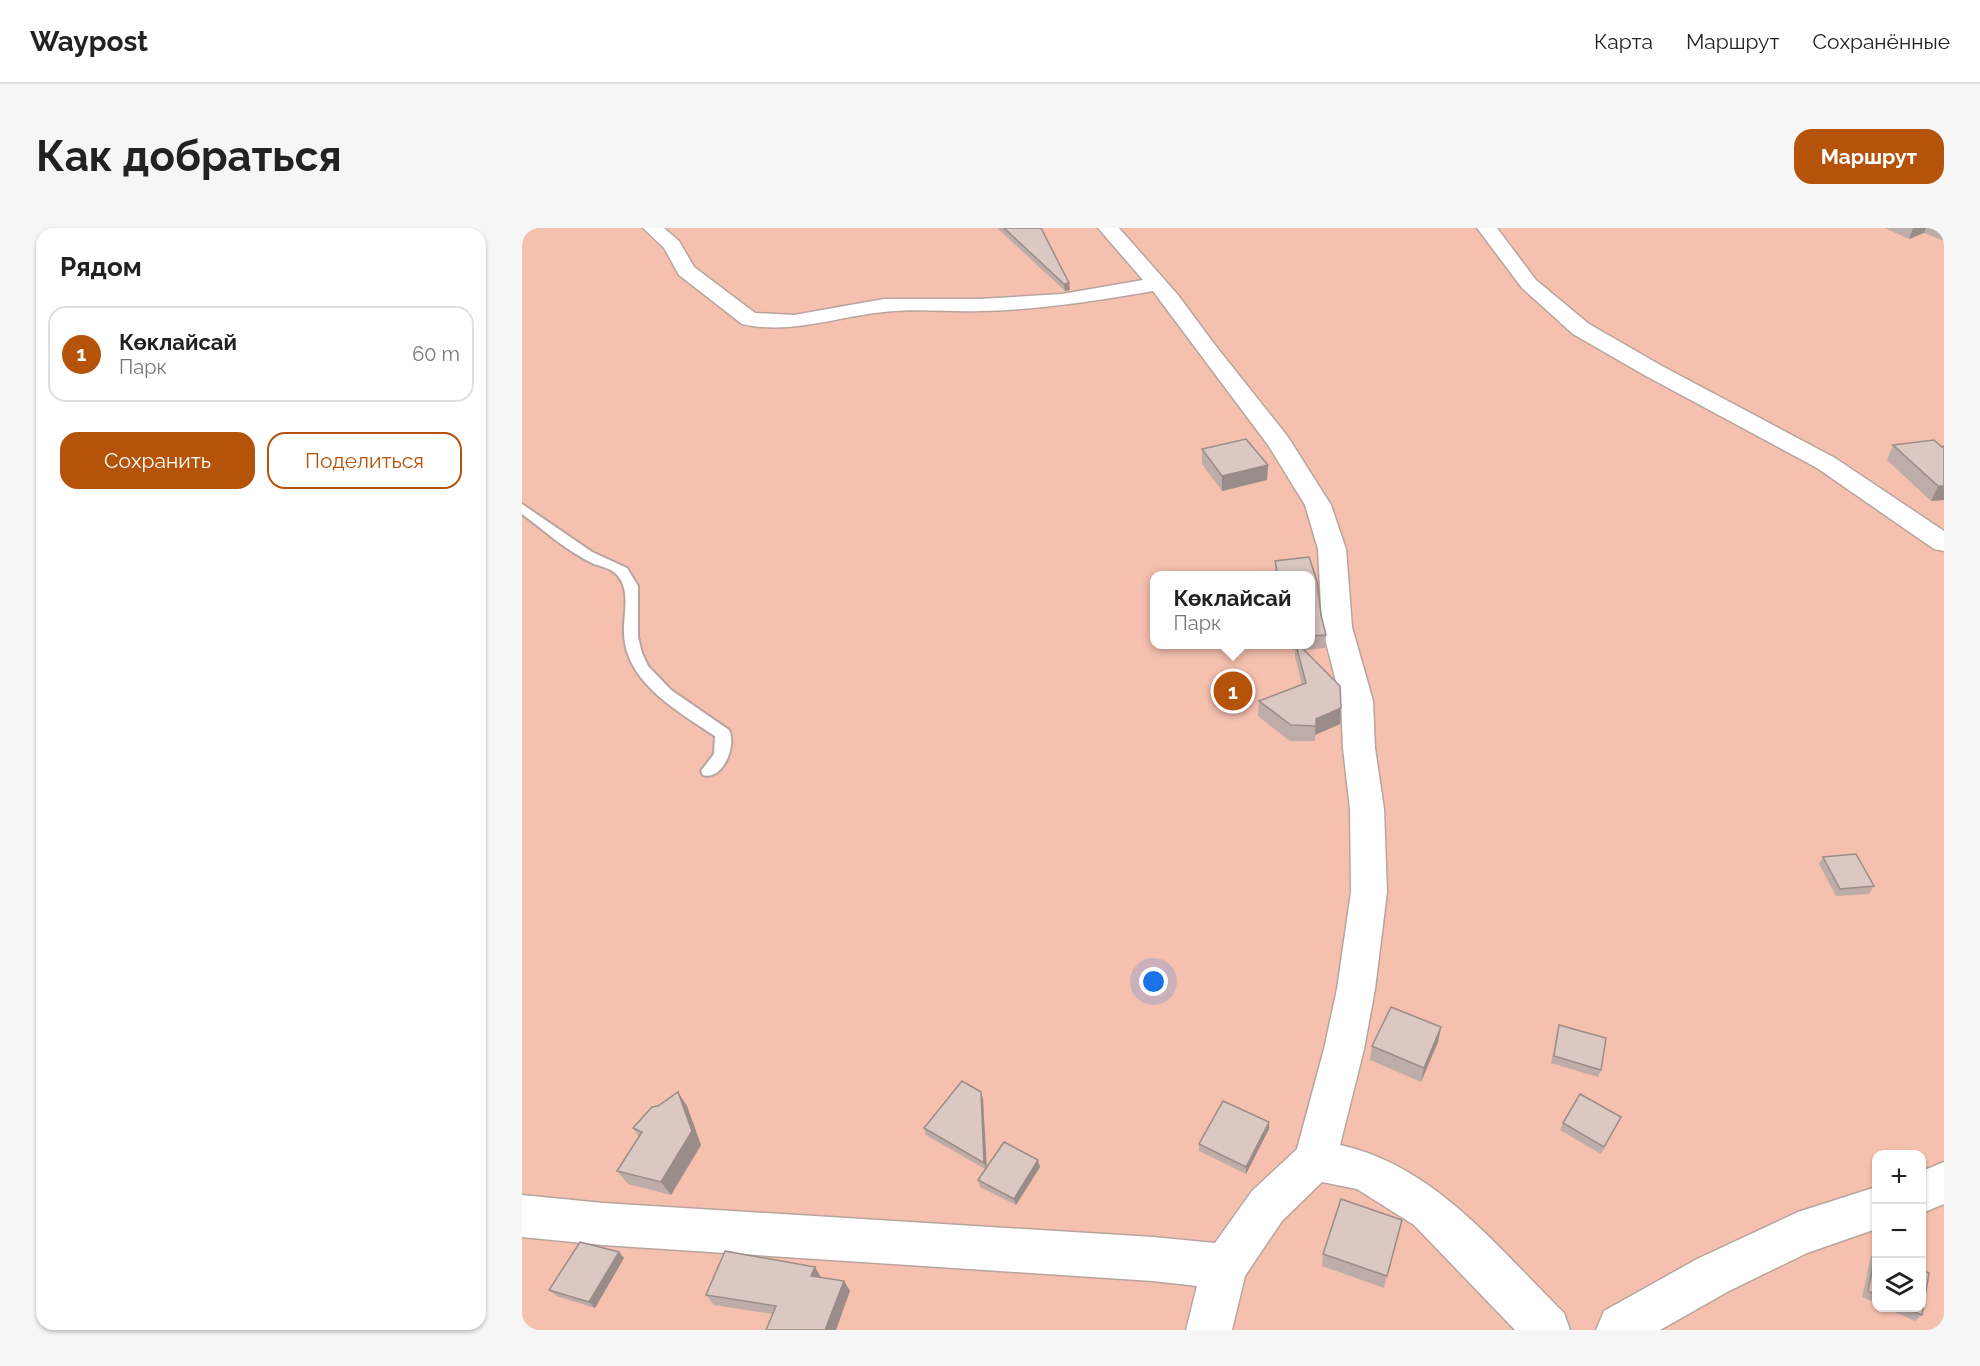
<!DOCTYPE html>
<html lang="ru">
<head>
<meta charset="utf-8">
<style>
	body { margin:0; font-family:Raleway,sans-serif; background:#f6f6f6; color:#222 }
	.controls { position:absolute; right:18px; bottom:18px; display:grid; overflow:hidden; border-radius:12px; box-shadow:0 2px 4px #0004 }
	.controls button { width:54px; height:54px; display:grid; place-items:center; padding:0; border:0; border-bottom:2px solid #e0e0e0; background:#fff; color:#222; font:30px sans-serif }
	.you { position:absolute; left:632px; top:754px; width:21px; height:21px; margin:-15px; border:4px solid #fff; border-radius:50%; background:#1a73e8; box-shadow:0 0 0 9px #1a73e833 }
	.badge { display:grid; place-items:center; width:39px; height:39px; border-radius:50%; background:#b45309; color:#fff; font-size:20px; font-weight:700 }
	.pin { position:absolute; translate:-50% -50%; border:3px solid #fff; box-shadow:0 2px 6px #0006 }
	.popup { position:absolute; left:628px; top:343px; width:165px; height:78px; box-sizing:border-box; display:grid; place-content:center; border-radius:12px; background:#fff; filter:drop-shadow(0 2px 4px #0005); font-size:20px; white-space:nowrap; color:#767676 }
	.popup b { font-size:22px; color:#222 }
	.popup::after { content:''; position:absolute; left:50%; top:100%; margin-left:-12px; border:12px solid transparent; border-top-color:#fff }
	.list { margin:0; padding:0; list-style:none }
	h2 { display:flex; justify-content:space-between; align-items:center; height:78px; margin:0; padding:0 24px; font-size:26px }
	h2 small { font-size:20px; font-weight:400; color:#767676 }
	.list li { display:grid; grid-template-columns:39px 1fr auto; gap:18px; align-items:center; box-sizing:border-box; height:96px; margin:0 12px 12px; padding:0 12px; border:2px solid #e0e0e0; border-radius:18px }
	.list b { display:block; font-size:22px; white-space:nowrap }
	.list p { margin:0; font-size:20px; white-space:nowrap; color:#767676 }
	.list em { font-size:20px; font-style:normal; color:#767676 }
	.actions { display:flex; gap:12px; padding:18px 24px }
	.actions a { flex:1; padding:14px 0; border:2px solid #b45309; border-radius:18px; text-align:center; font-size:21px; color:#b45309 }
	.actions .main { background:#b45309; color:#fff }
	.icon { flex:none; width:33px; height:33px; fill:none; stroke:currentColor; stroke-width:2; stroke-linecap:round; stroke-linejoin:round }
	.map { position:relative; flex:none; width:1422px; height:1102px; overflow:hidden; border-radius:18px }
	header { display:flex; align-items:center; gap:36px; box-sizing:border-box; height:84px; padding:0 30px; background:#fff; border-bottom:2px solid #e0e0e0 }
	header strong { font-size:28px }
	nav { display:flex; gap:33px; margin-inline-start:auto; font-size:21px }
	.intro { display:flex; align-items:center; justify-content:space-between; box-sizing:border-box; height:144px; padding:0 36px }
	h1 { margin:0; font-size:42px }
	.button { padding:15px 27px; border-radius:18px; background:#b45309; color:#fff; font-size:21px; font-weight:700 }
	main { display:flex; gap:36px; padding:0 36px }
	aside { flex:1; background:#fff; border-radius:18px; box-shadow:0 2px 4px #0004 }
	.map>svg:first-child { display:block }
	.green { fill:#f6c0af; fill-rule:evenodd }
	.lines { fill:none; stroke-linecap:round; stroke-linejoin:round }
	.lane-casing { stroke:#b8a49e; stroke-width:4 }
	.street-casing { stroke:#b8a49e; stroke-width:3 }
	.lane { fill:#fff; fill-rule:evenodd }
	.street { fill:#fff; fill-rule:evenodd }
	.wall { fill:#bdaca7 }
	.shaded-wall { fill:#9a8c88 }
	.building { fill:#dcc8c2; stroke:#9a8c88; stroke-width:1.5 }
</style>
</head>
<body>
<header>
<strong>Waypost</strong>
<nav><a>Карта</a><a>Маршрут</a><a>Сохранённые</a></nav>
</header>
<div class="intro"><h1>Как добраться</h1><a class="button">Маршрут</a></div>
<main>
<aside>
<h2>Рядом<small></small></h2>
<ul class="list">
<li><span class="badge">1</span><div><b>Көклайсай</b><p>Парк</p></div><em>60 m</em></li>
</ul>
<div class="actions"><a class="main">Сохранить</a><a>Поделиться</a></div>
</aside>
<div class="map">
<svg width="1422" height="1102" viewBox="0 0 1422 1102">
	<rect width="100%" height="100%" fill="#fde9e2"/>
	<path class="green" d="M0,0H1422V1102H0ZM633,348H789V416H633ZM1354,926H1400V1080H1354Z"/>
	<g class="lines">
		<g class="lane-casing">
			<path id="lane" d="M0,276L70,324L105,340L116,358V409L120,425L126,438L149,462L207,502C215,517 201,553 181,547L179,543L192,526L193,508C157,484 104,455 102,406C101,387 109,364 96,348C90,340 80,339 72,336C46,324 23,303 0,286Z"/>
		</g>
		<g class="street-casing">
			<g id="street">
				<path d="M121,0H142L157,13L172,39L233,85L272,87L362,71H458L540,66L621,52L576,0H597L656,67L693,117L766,209L809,277L824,321L830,399L851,473L853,520L862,581L865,664L853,761L842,821L818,917C912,937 976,1020 1042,1085L1048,1102H993L892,997L835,961L800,954L760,993L723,1048L710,1102H664L675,1058L631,1053L81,1017L0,1009V967L81,975L631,1009L693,1015L730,963L775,921L802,821L815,761L829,664L828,581L821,520L819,473L800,399L796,321L783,277L746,217L631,63C573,73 516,82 458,83C426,84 393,80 361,84C314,89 268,107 220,96L157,47L142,20Z"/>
				<path d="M955,0H975L1014,52L1067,96L1140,138L1313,230L1422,303V323L1412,321L1295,240L1124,148L1051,106L1000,60Z"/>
				<path d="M1422,934V976L1400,985V943Z"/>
				<path d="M1354,959V1001L1285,1025L1207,1063L1138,1102H1074L1082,1083L1175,1031L1276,984Z"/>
			</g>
		</g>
		<use href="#lane" class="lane"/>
		<use href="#street" class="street"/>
	</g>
	<g class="wall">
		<path d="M475,0H519L547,55L548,62L543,63Z"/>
		<path d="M1363,0H1422V13L1402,5L1387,11Z"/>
		<path d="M1371,217L1422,218V272L1409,273L1365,232Z"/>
		<path d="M680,221L746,237L745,252L700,263L680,236Z"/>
		<path d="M787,329L795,353L799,387L804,407L803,420L782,422L818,458L819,480L818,496L793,507V513H768L736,488L737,473L780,457L773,429V422H771L770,417H789V348H753V333Z"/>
		<path d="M1301,629L1352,658L1347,666L1314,668L1297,636Z"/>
		<path d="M1037,797L1079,842L1076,849L1029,835L1035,804Z"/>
		<path d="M919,799L916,814L899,854L848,832L850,818Z"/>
		<path d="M461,871L464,939H518L494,977L458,959L456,952L463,941L404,907L402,900Z"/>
		<path d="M165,878L179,917L149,967L106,956L95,943L117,909L111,900Z"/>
		<path d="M1099,889L1079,926L1038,902L1041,895Z"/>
		<path d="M747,901L724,946L677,923V916Z"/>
		<path d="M880,992L862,1060L800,1038L801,1026Z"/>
		<path d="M1354,1022V1075L1340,1069L1349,1028Z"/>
		<path d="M97,1024L102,1030L73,1080L34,1068L27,1062Z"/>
		<path d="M299,1049L328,1063L251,1086L192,1077L184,1067Z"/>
		<path d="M1364,1080H1400V1087L1393,1093Z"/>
	</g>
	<g class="shaded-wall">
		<path d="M1391,0H1404L1402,5L1387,11Z"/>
		<path d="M547,55L548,62L543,63L542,56Z"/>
		<path d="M746,237L745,252L700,263V248Z"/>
		<path d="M1416,258H1422V272L1409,273Z"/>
		<path d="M819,480L818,496L793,507L794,491Z"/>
		<path d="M919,799L916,814L899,854L902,840Z"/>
		<path d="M156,864L165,878L179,917L149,967L139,954Z"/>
		<path d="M459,864L461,871L465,942L462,935Z"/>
		<path d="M747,894V901L724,946V939Z"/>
		<path d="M516,932L518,939L494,977L492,971Z"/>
		<path d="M97,1024L102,1030L73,1080L67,1074Z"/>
		<path d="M293,1039L299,1049L289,1048Z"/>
		<path d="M322,1053L328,1063L314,1102H303Z"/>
	</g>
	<g class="building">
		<path d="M482,0H519L547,55L542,56Z"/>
		<path d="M724,211L746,237L700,248L680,221Z"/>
		<path d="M1412,212L1420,219L1422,218V258H1416L1371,217Z"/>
		<path d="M787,329L795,353L799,387L804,407L789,408V348H756L753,333Z"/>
		<path d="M774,417H777L818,458L819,480L794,491V498L769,497L737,473L784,455Z"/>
		<path d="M1334,626L1352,658L1318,661L1301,629Z"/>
		<path d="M869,779L919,799L902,840L850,818Z"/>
		<path d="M1037,797L1084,810L1079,842L1032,828Z"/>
		<path d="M440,853L459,864L462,935L402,900Z"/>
		<path d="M156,864L170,903L139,954L95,943L120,904L111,900L130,879L136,878Z"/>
		<path d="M1058,866L1099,889L1082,919L1041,895Z"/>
		<path d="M701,873L747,894L724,939L677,916Z"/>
		<path d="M482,914L516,932L492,971L456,952Z"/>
		<path d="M819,971L880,992L865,1048L801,1026Z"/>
		<path d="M58,1014L97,1024L67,1074L27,1062Z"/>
		<path d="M1354,1022V1067L1346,1063Z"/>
		<path d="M203,1023L293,1039L289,1048L322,1053L303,1102H244L254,1078L184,1067Z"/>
		<path d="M1400,1042L1407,1045L1400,1087L1383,1080H1400Z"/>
	</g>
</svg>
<div class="controls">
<button>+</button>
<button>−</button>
<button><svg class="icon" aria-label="layers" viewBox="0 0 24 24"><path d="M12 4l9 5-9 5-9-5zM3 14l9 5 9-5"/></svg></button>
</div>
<div class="you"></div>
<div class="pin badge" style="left:711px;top:463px">1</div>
<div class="popup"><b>Көклайсай</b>Парк</div>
</div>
</main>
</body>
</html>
